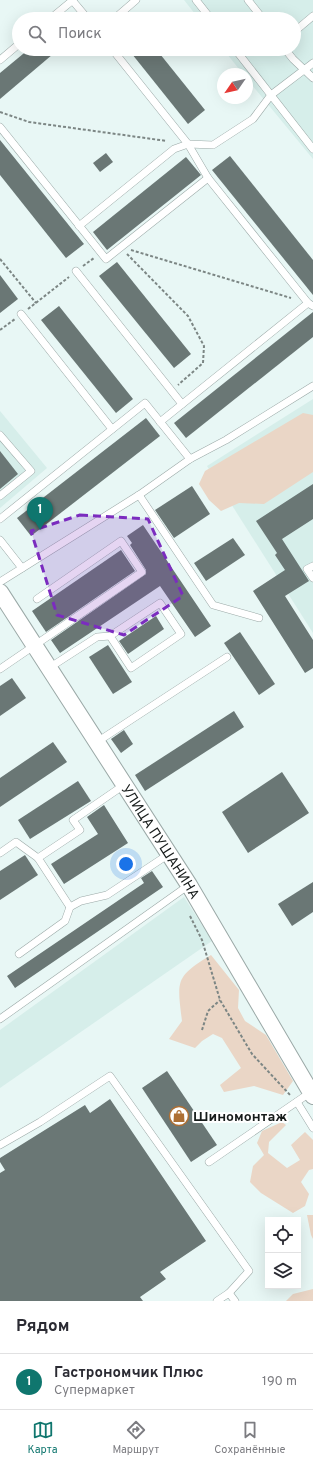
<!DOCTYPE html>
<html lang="ru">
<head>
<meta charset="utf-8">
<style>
	body { margin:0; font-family:Overpass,sans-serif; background:#f7f7f7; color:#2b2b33 }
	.controls { position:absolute; right:12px; bottom:12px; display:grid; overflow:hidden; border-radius:0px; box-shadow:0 4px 16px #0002 }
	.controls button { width:36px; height:36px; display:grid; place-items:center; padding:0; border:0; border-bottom:1px solid #e1e1e2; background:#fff; color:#2b2b33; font:20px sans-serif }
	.compass { position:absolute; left:217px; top:68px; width:36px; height:36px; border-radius:50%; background:#fff; box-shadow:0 4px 16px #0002; rotate:236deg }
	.you { position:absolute; left:126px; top:864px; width:14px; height:14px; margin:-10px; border:3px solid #fff; border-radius:50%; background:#1a73e8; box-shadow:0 0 0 6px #1a73e833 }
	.badge { display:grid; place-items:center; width:26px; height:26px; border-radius:50%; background:#0f766e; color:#fff; font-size:13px; font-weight:700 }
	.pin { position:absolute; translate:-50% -33px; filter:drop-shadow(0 1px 2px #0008) }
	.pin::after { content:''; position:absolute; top:21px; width:14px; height:12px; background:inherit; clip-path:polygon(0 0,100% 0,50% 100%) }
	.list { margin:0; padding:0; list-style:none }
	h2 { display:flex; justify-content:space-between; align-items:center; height:52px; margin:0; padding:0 16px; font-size:17px }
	h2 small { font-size:13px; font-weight:400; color:#7c7c81 }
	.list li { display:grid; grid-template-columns:26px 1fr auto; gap:12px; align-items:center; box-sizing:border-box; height:56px; padding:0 16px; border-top:1px solid #e1e1e2 }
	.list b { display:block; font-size:15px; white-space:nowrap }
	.list p { margin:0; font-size:13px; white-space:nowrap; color:#7c7c81 }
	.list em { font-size:13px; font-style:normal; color:#7c7c81 }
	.icon { flex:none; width:22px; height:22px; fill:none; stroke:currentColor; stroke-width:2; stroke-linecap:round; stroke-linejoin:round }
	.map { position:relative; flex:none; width:313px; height:1301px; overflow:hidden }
	.search { position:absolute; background:#fff; box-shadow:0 4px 16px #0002; left:12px; right:12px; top:12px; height:44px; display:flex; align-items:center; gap:10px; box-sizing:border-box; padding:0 14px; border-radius:22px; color:#7c7c81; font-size:15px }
	.sheet { height:108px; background:#fff }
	nav { display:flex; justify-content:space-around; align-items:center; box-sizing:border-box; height:56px; border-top:1px solid #e1e1e2; background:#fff; font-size:11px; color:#7c7c81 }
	nav a { display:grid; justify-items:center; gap:2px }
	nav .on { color:#0f766e }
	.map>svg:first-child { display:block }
	.built { fill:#d6eeea }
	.green { fill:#ead6c6 }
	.building { fill:#6a7775 }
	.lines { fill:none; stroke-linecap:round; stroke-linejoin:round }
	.service-casing { stroke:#9ba9a7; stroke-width:8 }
	.tertiary-casing { stroke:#9ba9a7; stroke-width:18 }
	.path { stroke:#7c8684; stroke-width:2; stroke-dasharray:3 2; stroke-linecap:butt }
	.service { stroke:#fff; stroke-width:7 }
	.tertiary { stroke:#fff; stroke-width:16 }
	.marked { fill:#7b2cbf; fill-opacity:0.2; stroke:#7b2cbf; stroke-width:3; stroke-dasharray:8 5; stroke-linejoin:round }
	.labels { text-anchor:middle; stroke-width:4; stroke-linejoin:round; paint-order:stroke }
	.street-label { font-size:14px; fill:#161b1a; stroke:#fff }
	.poi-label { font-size:14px; font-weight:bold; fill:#161b1a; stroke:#fff; text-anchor:start }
</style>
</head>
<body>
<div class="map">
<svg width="313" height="1301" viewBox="0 0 313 1301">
	<rect width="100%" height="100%" fill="#e8f7f5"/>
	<g class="built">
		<path d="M184,0H313V159L247,79V74H243L223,49H294V19H199Z"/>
		<path d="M313,399V633L207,466Z"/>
		<path d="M0,411L47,468L0,508Z"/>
		<path d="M184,897L212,941L0,1088V1030Z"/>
	</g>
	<g class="green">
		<path d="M303,413L313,415V472L264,504L239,503L221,511L209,500L199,484L205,471Z"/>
		<path d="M211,955L239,990L238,1008L245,1021L266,1035L293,1081L283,1095L254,1086L224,1092L220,1085L241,1068L222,1038L213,1034L202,1041L195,1048L169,1039L182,1021C177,980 175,977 211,955Z"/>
		<path d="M282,1122L286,1125L269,1142L268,1153L287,1168L300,1160L291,1145L305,1132L313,1140V1169L309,1170L301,1182L309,1194L305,1206L293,1213L261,1193L250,1182L253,1166L264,1155L257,1143L262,1131Z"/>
		<path d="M307,1215H313V1239L311,1235Z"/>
		<path d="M313,1289V1301H286L293,1294Z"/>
	</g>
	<g class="building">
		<path d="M29,49H59L0,99V73Z"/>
		<path d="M128,49H156L205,110L188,124Z"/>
		<path d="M0,140L84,244L66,258L0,175Z"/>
		<path d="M106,153L113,162L100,172L93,163Z"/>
		<path d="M230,156L313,260V295L212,170Z"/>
		<path d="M186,157L201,175L107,250L93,232Z"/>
		<path d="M117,262L191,354L174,368L99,276Z"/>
		<path d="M0,275L18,299L0,313Z"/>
		<path d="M59,306L133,399L116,413L41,320Z"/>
		<path d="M313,312V337L186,438L174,423Z"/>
		<path d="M146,418L160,436L31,536L17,518Z"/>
		<path d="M0,451L18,474L0,489Z"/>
		<path d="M313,484V519L282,539L309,581L285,596L313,640V668L305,673L253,591L285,570L275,555L277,553L256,521Z"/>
		<path d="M192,486L210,514L174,538L155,510Z"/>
		<path d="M143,525L211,626L195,637L160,586L60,653L51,640L146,574V570L130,545L132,543L127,536Z"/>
		<path d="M233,538L245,555L206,581L194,563Z"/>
		<path d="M121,550L135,571L46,632L32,611Z"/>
		<path d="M156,616L164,629L128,654L119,641Z"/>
		<path d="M240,632L275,684L259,695L224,643Z"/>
		<path d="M108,645L132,682L113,694L89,657Z"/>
		<path d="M12,678L26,698L0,716V686Z"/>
		<path d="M234,711L244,727L145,791L135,775Z"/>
		<path d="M124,730L133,744L121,753L111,739Z"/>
		<path d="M53,742L67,762L0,807V778Z"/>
		<path d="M282,772L309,813L248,853L222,812Z"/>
		<path d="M78,781L91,801L30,839L18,820Z"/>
		<path d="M104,805L128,843L64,884L51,864L98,834L87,817Z"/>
		<path d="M25,855L38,875L0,900V871Z"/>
		<path d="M152,871L163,887L15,988L7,976L144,883L141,878Z"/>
		<path d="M313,882V912L292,926L278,904Z"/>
		<path d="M167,1071L217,1145L191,1162L142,1088Z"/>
		<path d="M110,1099L206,1241L160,1272L166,1279L140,1297L143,1301H0V1173L5,1170L0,1162V1158L85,1105L90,1113Z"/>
	</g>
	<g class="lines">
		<g class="service-casing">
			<g id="service">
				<path d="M72,0L88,19"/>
				<path d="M196,0L211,19"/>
				<path d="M248,0L263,19"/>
				<path d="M50,19L73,0"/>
				<path d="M114,19L136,0"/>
				<path d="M294,32L313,16"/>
				<path d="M112,49L188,144L208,178L308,303L313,306"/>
				<path d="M235,49L313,149"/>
				<path d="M285,49L293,59L313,78"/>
				<path d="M0,60L19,44"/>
				<path d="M0,127L106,259L208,178"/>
				<path d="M79,226L174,149L188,144L213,145L253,119L271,95L313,63"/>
				<path d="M76,271L182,404"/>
				<path d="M21,314L112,429"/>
				<path d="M160,422L308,303"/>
				<path d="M0,435L31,471L0,496"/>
				<path d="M139,495L213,605L259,618"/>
				<path d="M0,519L145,403L190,459"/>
				<path d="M0,540L22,568"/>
				<path d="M313,566L307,569L313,578"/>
				<path d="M0,582L139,495L190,459L226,440L313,386"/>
				<path d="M49,668L97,637L110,636L160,603L181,634L131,668L110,636"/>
				<path d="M0,669L142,572L121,541L37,599"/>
				<path d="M97,742L227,657"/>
				<path d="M0,853L16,842L38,858"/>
				<path d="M70,907L38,858L80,830L73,820L124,785"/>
				<path d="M19,954L65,921L70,907L81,901L107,895L169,854"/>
				<path d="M0,1019L189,885"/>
				<path d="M297,1102L313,1128"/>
				<path d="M0,1145L40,1122L110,1076L249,1271L229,1293"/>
				<path d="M209,1162L311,1092"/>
				<path d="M217,1301L229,1293L235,1301"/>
			</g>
		</g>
		<g class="tertiary-casing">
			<g id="tertiary">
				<path id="s1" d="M0,592L189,885L313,1096"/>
			</g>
		</g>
		<g class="path">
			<path d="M0,112L29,122L167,141"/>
			<path d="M131,250L291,298"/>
			<path d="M127,254L188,316L204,346L203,363L178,385"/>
			<path d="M0,259L36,303"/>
			<path d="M83,266L94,258"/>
			<path d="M28,309L69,277"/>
			<path d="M0,330L15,319"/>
			<path d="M190,916L202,940L220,1000L252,1054L291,1096"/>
			<path d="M202,1030L208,1011L220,1000"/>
		</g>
		<use href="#service" class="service"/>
		<use href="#tertiary" class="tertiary"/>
	</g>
	<path class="marked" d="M80,515L148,519L183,596L124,635L57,615L31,531Z"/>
	<defs>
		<g id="shop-ring" transform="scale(1)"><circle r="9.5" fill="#fff" stroke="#ad6f34" stroke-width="1.5"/><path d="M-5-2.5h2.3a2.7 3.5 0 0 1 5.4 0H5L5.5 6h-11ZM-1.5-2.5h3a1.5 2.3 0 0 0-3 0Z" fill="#ad6f34"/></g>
	</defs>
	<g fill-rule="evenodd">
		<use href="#shop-ring" x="179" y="1116"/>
	</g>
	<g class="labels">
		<g class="street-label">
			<text dy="5" stroke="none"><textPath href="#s1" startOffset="297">УЛИЦА ПУШАНИНА</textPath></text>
		</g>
		<g class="poi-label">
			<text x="193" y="1121">Шиномонтаж</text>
		</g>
	</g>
</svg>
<div class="controls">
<button><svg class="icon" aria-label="locate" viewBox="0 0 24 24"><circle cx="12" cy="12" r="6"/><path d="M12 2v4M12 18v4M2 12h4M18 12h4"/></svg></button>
<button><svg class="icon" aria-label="layers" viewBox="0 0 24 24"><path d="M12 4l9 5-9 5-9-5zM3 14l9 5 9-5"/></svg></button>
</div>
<svg class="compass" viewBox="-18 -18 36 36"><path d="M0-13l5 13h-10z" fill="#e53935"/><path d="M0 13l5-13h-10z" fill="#7c7c81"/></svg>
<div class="you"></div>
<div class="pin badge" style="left:40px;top:530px">1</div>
<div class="search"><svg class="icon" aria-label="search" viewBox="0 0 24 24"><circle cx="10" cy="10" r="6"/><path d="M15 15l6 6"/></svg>Поиск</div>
</div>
<section class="sheet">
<h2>Рядом<small></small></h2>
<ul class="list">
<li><span class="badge">1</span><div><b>Гастрономчик Плюс</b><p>Супермаркет</p></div><em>190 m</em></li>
</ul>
</section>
<nav>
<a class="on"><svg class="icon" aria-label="map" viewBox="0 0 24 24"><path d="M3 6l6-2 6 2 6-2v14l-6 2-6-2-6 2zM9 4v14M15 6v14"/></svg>Карта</a>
<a><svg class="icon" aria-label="directions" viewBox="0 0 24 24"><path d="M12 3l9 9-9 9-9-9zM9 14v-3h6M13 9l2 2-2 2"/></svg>Маршрут</a>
<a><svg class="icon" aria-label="saved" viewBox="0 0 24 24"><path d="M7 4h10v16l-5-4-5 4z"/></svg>Сохранённые</a>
</nav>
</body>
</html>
